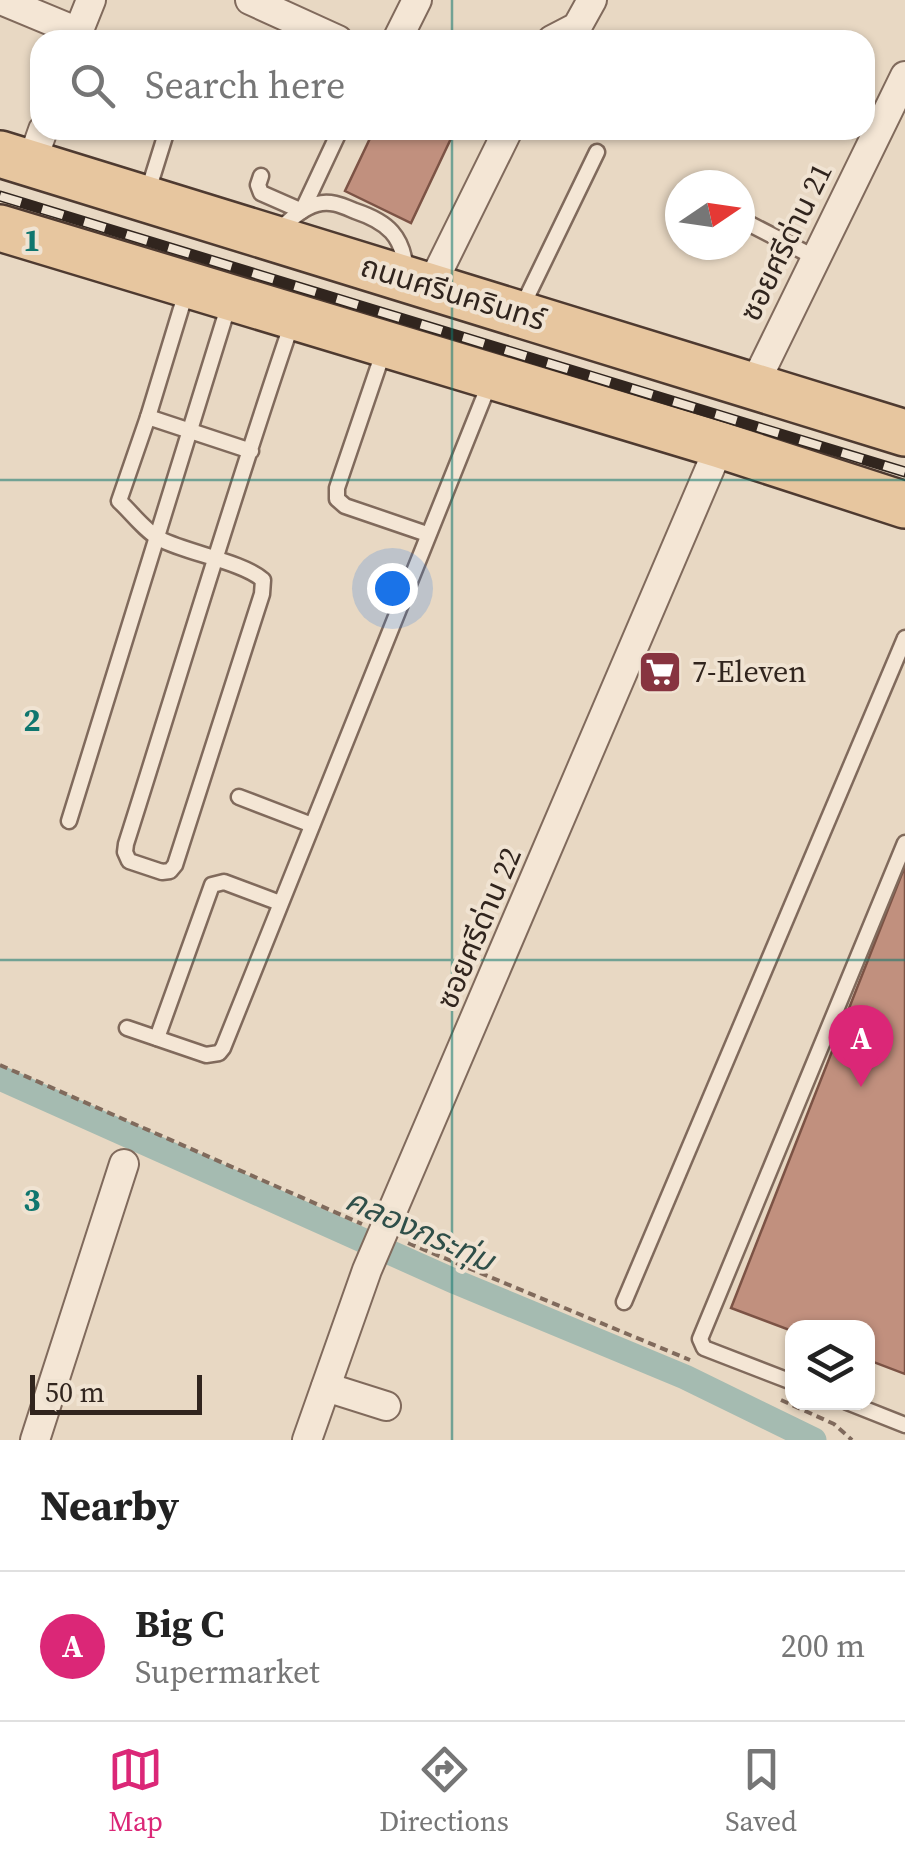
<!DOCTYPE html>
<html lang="en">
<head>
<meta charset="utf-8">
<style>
	body { margin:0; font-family:"Source Serif 4","Noto Sans Thai",serif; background:#f6f6f6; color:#222 }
	.controls { position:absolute; right:30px; bottom:30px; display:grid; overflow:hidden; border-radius:20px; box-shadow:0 2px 8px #0004 }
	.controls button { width:90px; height:90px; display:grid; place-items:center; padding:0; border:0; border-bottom:2px solid #e0e0e0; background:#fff; color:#222; font:50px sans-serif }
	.compass { position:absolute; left:665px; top:170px; width:90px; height:90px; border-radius:50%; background:#fff; box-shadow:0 2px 8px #0004; rotate:77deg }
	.scale { position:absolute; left:30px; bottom:25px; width:172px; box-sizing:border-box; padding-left:10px; border:5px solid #31251e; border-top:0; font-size:28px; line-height:35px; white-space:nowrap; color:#31251e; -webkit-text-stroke:8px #f0e3d2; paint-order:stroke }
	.you { position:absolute; left:392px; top:588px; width:35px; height:35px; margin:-25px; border:8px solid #fff; border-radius:50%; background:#1a73e8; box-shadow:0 0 0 15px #1a73e833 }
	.badge { display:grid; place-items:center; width:65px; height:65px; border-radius:50%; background:#db2777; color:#fff; font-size:32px; font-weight:700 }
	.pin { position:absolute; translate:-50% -82px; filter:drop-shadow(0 2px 5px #0008) }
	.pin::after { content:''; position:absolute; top:52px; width:35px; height:30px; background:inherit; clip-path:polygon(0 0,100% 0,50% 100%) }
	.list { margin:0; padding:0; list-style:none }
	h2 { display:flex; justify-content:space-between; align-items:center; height:130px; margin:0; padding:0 40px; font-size:42px }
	h2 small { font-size:32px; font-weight:400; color:#767676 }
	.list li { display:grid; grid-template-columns:65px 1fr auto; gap:30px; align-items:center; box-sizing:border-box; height:150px; padding:0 40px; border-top:2px solid #e0e0e0 }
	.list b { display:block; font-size:38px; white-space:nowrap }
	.list p { margin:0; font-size:32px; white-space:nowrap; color:#767676 }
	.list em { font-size:32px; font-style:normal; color:#767676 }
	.icon { flex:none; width:55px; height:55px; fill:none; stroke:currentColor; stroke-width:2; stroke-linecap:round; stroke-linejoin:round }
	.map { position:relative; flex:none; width:905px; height:1440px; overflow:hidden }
	.search { position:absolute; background:#fff; box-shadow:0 2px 8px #0004; left:30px; right:30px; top:30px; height:110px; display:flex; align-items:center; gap:25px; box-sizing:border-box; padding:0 35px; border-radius:30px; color:#767676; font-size:38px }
	.sheet { height:280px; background:#fff }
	nav { display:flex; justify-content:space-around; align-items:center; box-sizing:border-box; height:140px; border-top:2px solid #e0e0e0; background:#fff; font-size:28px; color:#767676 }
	nav a { display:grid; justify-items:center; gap:5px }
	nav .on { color:#db2777 }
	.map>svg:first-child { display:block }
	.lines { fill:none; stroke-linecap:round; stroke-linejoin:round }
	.canal { stroke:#a5bbb1; stroke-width:25 }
	.building { fill:#c1907e; stroke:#7c5345; stroke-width:2.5 }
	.service-casing { stroke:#806a5c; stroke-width:19 }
	.minor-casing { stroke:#806a5c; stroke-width:32 }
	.primary-casing { stroke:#4e3a30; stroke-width:50 }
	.path { stroke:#806a5c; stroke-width:4; stroke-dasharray:8 5; stroke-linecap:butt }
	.service { stroke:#f4e6d5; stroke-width:14 }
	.minor { stroke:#f4e6d5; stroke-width:28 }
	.primary { stroke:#e7c69f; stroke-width:45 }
	.rail-casing { stroke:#31251e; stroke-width:11 }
	.rail { stroke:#f0e3d2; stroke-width:8; stroke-dasharray:22; stroke-linecap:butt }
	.grid { fill:none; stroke:#0f766e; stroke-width:2.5; stroke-opacity:0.55 }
	.labels { text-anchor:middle; stroke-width:8; stroke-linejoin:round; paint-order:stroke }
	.street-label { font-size:30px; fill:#31251e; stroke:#f0e3d2 }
	.poi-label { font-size:30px; fill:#31251e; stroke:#f0e3d2; text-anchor:start }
	.water-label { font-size:32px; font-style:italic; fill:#2f4f49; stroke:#f0e3d2 }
	.grid-label { font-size:32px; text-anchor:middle; font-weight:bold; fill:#0f766e; stroke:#f0e3d2; stroke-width:8; stroke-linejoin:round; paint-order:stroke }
</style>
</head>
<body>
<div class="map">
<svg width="905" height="1440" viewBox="0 0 905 1440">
	<rect width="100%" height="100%" fill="#e8d8c3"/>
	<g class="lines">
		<path class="canal" d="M0,1078L456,1282L685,1377L814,1440"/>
	</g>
	<g class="building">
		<path d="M374,130H455L411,223L345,191Z"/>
		<path d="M905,866V1374L868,1360V1328H792V1331L731,1308Z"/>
	</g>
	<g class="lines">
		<g class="service-casing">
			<g id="service">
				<path d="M261,176L258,185L261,193L302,211L340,130"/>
				<path d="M148,191L167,130"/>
				<path d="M740,219L814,257"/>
				<path d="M279,230C290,220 302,208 317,204C331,200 343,206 355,211C388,222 403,236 406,271"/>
				<path d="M521,309L597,152"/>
				<path d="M384,350L337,488V499L345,506L427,534"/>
				<path d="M148,417L187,289"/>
				<path d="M251,451L148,417L119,501C132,513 145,531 160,539C187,553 243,562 263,580L262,594L175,865L170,871L162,872L129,861L125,852L126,844C181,671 233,495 292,323"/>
				<path d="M239,797L312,825"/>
				<path d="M69,821L229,304"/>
				<path d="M127,1028L206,1055L219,1053L223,1048L490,382"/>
				<path d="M157,1038L212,885L224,882L280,903"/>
				<path d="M624,1302L905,638"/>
				<path d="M792,1382L704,1348L700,1339L905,843"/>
				<path d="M847,1402L905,1425"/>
			</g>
		</g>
		<g class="minor-casing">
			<g id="minor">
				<path d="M1,0L78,32"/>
				<path d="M250,0L338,40"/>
				<path d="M75,40L91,0"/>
				<path d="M397,40L417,0"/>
				<path d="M552,40L577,27L592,0"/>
				<path d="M31,164L43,130"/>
				<path d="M431,286L508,130"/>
				<path d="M754,385L905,76"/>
				<path d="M326,1387L386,1406"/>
				<path d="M35,1440L124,1164"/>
				<path d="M307,1440L367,1270L720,445"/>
			</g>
		</g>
		<g class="primary-casing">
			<g id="primary">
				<path d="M0,154L905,433"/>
				<path d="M0,228L720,445L905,505"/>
			</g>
		</g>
		<g class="path">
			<path d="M0,1065L362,1224"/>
			<path d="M408,1243L690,1360"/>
			<path d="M781,1400L834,1424L852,1440"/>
		</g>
		<use href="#service" class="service"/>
		<use href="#minor" class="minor"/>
		<use href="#primary" class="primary"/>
		<g class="rail-casing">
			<path id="rail" d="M0,196L905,472"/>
		</g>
		<use href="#rail" class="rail"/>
	</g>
	<path class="grid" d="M452,0V40M452,130V1440M0,480H905M0,960H905"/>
	<defs>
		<g id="supermarket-square" transform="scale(2.25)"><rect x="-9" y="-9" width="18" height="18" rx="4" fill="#873440" stroke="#f0e3d2"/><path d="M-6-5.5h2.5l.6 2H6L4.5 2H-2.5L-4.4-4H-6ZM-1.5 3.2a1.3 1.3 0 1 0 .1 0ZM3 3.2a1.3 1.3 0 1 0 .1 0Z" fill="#fff"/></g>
	</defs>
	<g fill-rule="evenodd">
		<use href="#supermarket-square" x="660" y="672"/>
	</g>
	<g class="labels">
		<g class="street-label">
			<text transform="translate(786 242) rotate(-64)" y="10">ซอยศรีด่าน 21</text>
			<text transform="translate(453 293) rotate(17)" y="10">ถนนศรีนครินทร์</text>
			<text transform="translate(479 928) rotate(-67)" y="10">ซอยศรีด่าน 22</text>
		</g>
		<g class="poi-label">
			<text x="692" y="682">7-Eleven</text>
		</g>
		<g class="water-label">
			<text transform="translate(420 1230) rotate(24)" y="11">คลองกระทุ่ม</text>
		</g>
	</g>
	<g class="grid-label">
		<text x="32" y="251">1</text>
		<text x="32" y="731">2</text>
		<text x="32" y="1211">3</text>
	</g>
</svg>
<div class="controls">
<button><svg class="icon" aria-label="layers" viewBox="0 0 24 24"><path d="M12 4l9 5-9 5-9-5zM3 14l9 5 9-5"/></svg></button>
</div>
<svg class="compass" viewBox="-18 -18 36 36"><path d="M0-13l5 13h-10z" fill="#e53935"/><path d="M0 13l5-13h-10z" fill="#767676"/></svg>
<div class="scale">50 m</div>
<div class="you"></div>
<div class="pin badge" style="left:861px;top:1087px">A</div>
<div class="search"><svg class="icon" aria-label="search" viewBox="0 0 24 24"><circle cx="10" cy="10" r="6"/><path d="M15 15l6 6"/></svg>Search here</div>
</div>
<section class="sheet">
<h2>Nearby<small></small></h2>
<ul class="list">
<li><span class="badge">A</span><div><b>Big C</b><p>Supermarket</p></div><em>200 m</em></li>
</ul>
</section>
<nav>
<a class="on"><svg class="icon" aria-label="map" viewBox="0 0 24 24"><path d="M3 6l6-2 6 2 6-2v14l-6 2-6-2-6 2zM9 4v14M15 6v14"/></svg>Map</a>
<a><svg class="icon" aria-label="directions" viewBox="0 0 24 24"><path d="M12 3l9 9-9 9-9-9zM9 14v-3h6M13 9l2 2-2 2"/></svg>Directions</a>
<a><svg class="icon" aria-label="saved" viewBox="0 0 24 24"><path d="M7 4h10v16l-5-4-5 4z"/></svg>Saved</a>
</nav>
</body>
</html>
